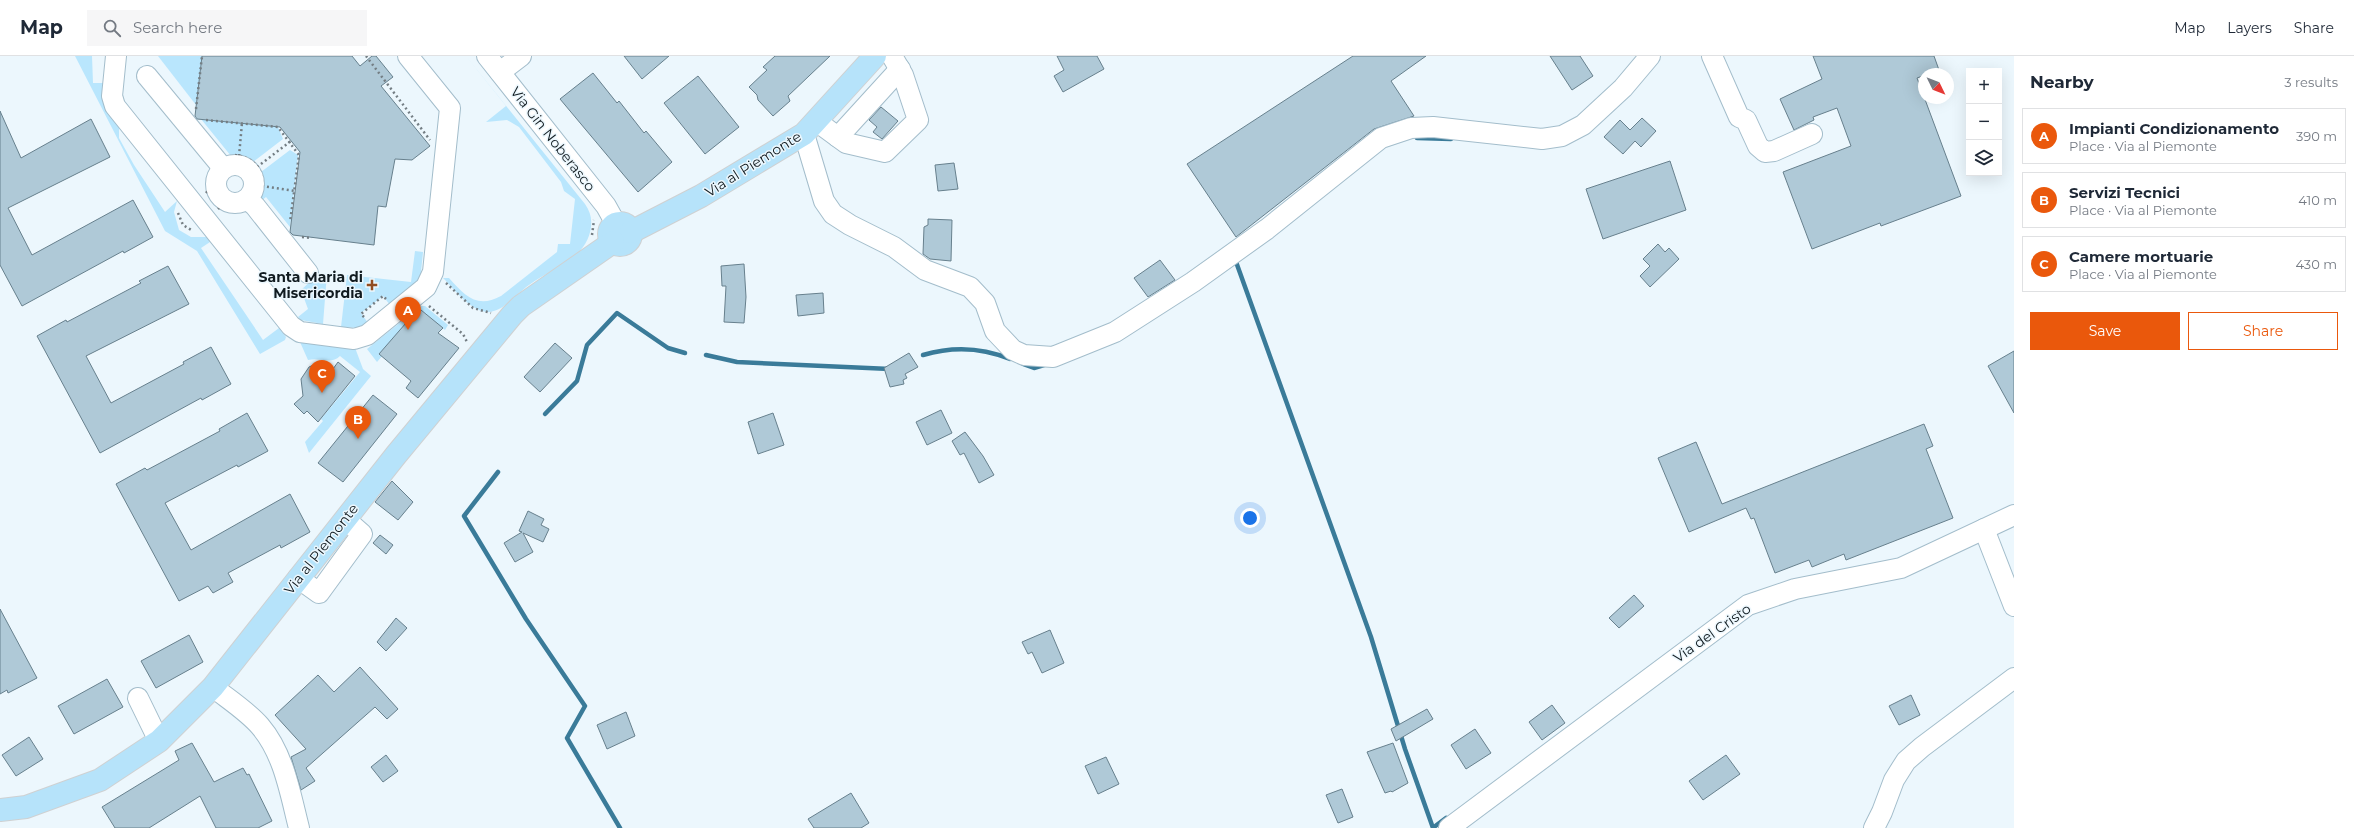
<!DOCTYPE html>
<html lang="en">
<head>
<meta charset="utf-8">
<style>
	body { margin:0; font-family:Montserrat,sans-serif; background:#f6f6f7; color:#1f2937 }
	.controls { position:absolute; right:12px; top:12px; display:grid; overflow:hidden; border-radius:0px; box-shadow:0 4px 16px #0002 }
	.controls button { width:36px; height:36px; display:grid; place-items:center; padding:0; border:0; border-bottom:1px solid #e0e1e3; background:#fff; color:#1f2937; font:20px sans-serif }
	.compass { position:absolute; left:1918px; top:12px; width:36px; height:36px; border-radius:50%; background:#fff; box-shadow:0 4px 16px #0002; rotate:133deg }
	.you { position:absolute; left:1250px; top:462px; width:14px; height:14px; margin:-10px; border:3px solid #fff; border-radius:50%; background:#1a73e8; box-shadow:0 0 0 6px #1a73e833 }
	.badge { display:grid; place-items:center; width:26px; height:26px; border-radius:50%; background:#ea580c; color:#fff; font-size:13px; font-weight:700 }
	.pin { position:absolute; translate:-50% -33px; filter:drop-shadow(0 1px 2px #0008) }
	.pin::after { content:''; position:absolute; top:21px; width:14px; height:12px; background:inherit; clip-path:polygon(0 0,100% 0,50% 100%) }
	.list { margin:0; padding:0; list-style:none }
	h2 { display:flex; justify-content:space-between; align-items:center; height:52px; margin:0; padding:0 16px; font-size:17px }
	h2 small { font-size:13px; font-weight:400; color:#747a83 }
	.list li { display:grid; grid-template-columns:26px 1fr auto; gap:12px; align-items:center; box-sizing:border-box; height:56px; margin:0 8px 8px; padding:0 8px; border:1px solid #e0e1e3; border-radius:0px }
	.list b { display:block; font-size:15px; white-space:nowrap }
	.list p { margin:0; font-size:13px; white-space:nowrap; color:#747a83 }
	.list em { font-size:13px; font-style:normal; color:#747a83 }
	.actions { display:flex; gap:8px; padding:12px 16px }
	.actions a { flex:1; padding:9px 0; border:1px solid #ea580c; border-radius:0px; text-align:center; font-size:14px; color:#ea580c }
	.actions .main { background:#ea580c; color:#fff }
	.icon { flex:none; width:22px; height:22px; fill:none; stroke:currentColor; stroke-width:2; stroke-linecap:round; stroke-linejoin:round }
	.map { position:relative; flex:none; width:2014px; height:772px; overflow:hidden }
	header { display:flex; align-items:center; gap:24px; box-sizing:border-box; height:56px; padding:0 20px; background:#fff; border-bottom:1px solid #e0e1e3 }
	header strong { font-size:19px }
	nav { display:flex; gap:22px; margin-inline-start:auto; font-size:14px }
	.search { width:280px; height:36px; background:#f6f6f7; display:flex; align-items:center; gap:10px; box-sizing:border-box; padding:0 14px; border-radius:0px; color:#747a83; font-size:15px }
	main { display:flex }
	aside { flex:1; background:#fff }
	.map>svg:first-child { display:block }
	.green { fill:#b9e6fd }
	.lines { fill:none; stroke-linecap:round; stroke-linejoin:round }
	.stream { stroke:#3a7b99; stroke-width:4.5 }
	.building { fill:#afc9d7; stroke:#67808d }
	.minor-casing { stroke:#a3bdcb; stroke-width:22 }
	.major-casing { stroke:#cfd1d2; stroke-width:24 }
	.path { stroke:#747e84; stroke-width:2.5; stroke-dasharray:2 3; stroke-linecap:butt }
	.minor { stroke:#fff; stroke-width:20 }
	.major { stroke:#b6e3fa; stroke-width:22 }
	.poi-dot { fill:#914d21; stroke:#ecf7fd; stroke-width:1.5 }
	.labels { text-anchor:middle; stroke-width:3; stroke-linejoin:round; paint-order:stroke }
	.street-label { font-size:14px; fill:#111b20; stroke:#ecf7fd }
	.poi-label { font-size:14px; font-weight:bold; fill:#111b20; stroke:#ecf7fd; text-anchor:end }
</style>
</head>
<body>
<header>
<strong>Map</strong>
<div class="search"><svg class="icon" aria-label="search" viewBox="0 0 24 24"><circle cx="10" cy="10" r="6"/><path d="M15 15l6 6"/></svg>Search here</div>
<nav><a>Map</a><a>Layers</a><a>Share</a></nav>
</header>
<main>
<div class="map">
<svg width="2014" height="772" viewBox="0 0 2014 772">
	<rect width="100%" height="100%" fill="#ecf7fd"/>
	<g class="green">
		<path d="M75,0H92L93,27H107L119,68V82L134,109L165,156L177,145L174,156L179,174L191,181H207L210,186L201,192L263,284L279,272L286,281L285,284L260,298L197,195L165,175Z"/>
		<path d="M158,0H202L196,49Z"/>
		<path d="M466,0L585,148C590,155 592,162 591,171C587,203 552,212 529,229C517,237 505,255 489,256C471,256 455,234 443,222H449C465,240 477,253 501,240L557,196L558,188H570L575,143L564,135L561,126L519,71L507,64L486,66L506,50Z"/>
		<path d="M201,63L278,71L283,83L253,106L239,100H231Z"/>
		<path d="M290,94L298,99L290,171L266,141L255,150L263,127L261,116Z"/>
		<path d="M415,195L423,196L420,226L390,249L383,240L361,257L368,267L359,272L341,271L347,219L411,226Z"/>
		<path d="M327,217L323,268L301,264L298,261L308,253L301,234L314,222Z"/>
		<path d="M421,250H425L448,269L445,274L421,254L377,306L367,293Z"/>
		<path d="M300,286L354,289L363,313L371,320L309,397L305,386L323,365L321,363L360,316L340,300C331,309 321,301 308,304Z"/>
	</g>
	<g class="lines">
		<g class="stream">
			<path d="M1417,82L1451,83"/>
			<path d="M1237,202L1235,203L1371,581L1405,693L1433,772"/>
			<path d="M706,299L737,306L890,313"/>
			<path d="M923,299C953,290 981,291 1010,303"/>
			<path d="M1023,308L1034,312L1044,309"/>
			<path d="M545,358L577,325L587,289L617,257L668,292L685,297"/>
			<path d="M498,416L464,460L526,563L585,650L567,682L620,772"/>
			<path d="M1434,771L1446,762"/>
		</g>
	</g>
	<g class="building">
		<path d="M202,0H352L360,10L372,0H376L393,21L381,30L430,90L412,104L395,103L386,151L378,150L374,189L293,179L290,176L300,96L280,71L197,63L195,60Z"/>
		<path d="M624,0H669L642,23Z"/>
		<path d="M775,0H830L788,40L790,45L773,60L758,44L757,39L749,31L767,14L763,11Z"/>
		<path d="M1057,0H1097L1104,13L1063,36L1054,20L1064,14Z"/>
		<path d="M1353,0H1426L1391,25L1414,60L1374,73L1236,181L1187,108Z"/>
		<path d="M1550,0H1580L1593,20L1572,34Z"/>
		<path d="M1813,0H1934L1939,14L1917,22L1961,140L1881,170L1880,167L1812,193L1783,116L1851,90L1837,52L1813,61L1814,64L1794,74L1780,43L1822,23Z"/>
		<path d="M593,17L617,47L619,45L644,77L646,75L672,106L638,136L560,43Z"/>
		<path d="M698,20L739,71L705,98L664,47Z"/>
		<path d="M881,51L898,65L882,83L873,76L877,71L869,64Z"/>
		<path d="M0,55L21,102L91,63L110,101L8,152L32,199L133,144L153,181L124,197L123,195L22,250L0,209Z"/>
		<path d="M1642,62L1656,75L1641,91L1635,85L1623,98L1604,81L1620,64L1630,74Z"/>
		<path d="M1670,105L1686,154L1603,183L1586,133Z"/>
		<path d="M954,107L958,133L938,135L935,109Z"/>
		<path d="M928,163L952,164L951,205L930,203L923,198L924,171L928,169Z"/>
		<path d="M1658,188L1665,196L1669,192L1679,203L1650,231L1640,220L1650,210L1643,203Z"/>
		<path d="M1160,204L1175,224L1148,241L1134,222Z"/>
		<path d="M744,208L746,241L744,267L724,266L726,230H722L721,210Z"/>
		<path d="M168,210L189,248L86,300L111,347L184,308L183,306L211,291L231,328L202,344L201,342L100,397L37,280L66,264L67,266L141,227L139,225Z"/>
		<path d="M823,237L824,257L798,260L796,239Z"/>
		<path d="M421,254L443,272L438,277L459,292L418,342L406,332L411,325L379,298L406,267L409,269Z"/>
		<path d="M555,287L572,302L540,336L524,321Z"/>
		<path d="M2014,295V357L1988,310Z"/>
		<path d="M909,297L918,311L905,318L907,322L903,324L904,328L890,331L884,312Z"/>
		<path d="M338,306L355,320L318,366L307,355L304,358L294,348L303,340L301,323L309,311L318,307L333,313Z"/>
		<path d="M373,339L397,358L343,426L318,407Z"/>
		<path d="M941,354L952,377L927,389L916,366Z"/>
		<path d="M247,357L268,395L238,411L237,409L165,447L191,494L290,438L310,476L281,492L280,489L228,517L233,526L213,537L208,530L179,545L116,428L145,412L147,414L220,375L219,373Z"/>
		<path d="M773,357L784,389L758,398L748,366Z"/>
		<path d="M1924,368L1933,390L1926,393L1953,462L1846,504L1844,498L1812,511L1809,504L1775,517L1754,462L1751,463L1746,452L1689,476L1658,402L1696,386L1722,448Z"/>
		<path d="M965,376L983,400L994,419L979,427L964,397L960,399L952,385Z"/>
		<path d="M392,425L413,446L398,464L375,446Z"/>
		<path d="M528,455L544,463L541,469L549,473L543,486L523,477L533,496L515,506L504,487L522,476L519,475Z"/>
		<path d="M380,479L393,489L386,498L373,487Z"/>
		<path d="M1634,539L1644,550L1619,572L1609,562Z"/>
		<path d="M0,553L37,622L8,637L7,634L0,638Z"/>
		<path d="M396,562L407,572L386,595L377,586Z"/>
		<path d="M1050,574L1064,607L1042,617L1032,596L1028,598L1022,586Z"/>
		<path d="M189,579L203,606L156,632L141,605Z"/>
		<path d="M360,611L398,653L387,663L375,651L306,712L315,725L301,734L291,701L306,693L275,659L318,619L334,636Z"/>
		<path d="M107,623L123,651L74,678L58,650Z"/>
		<path d="M1911,639L1920,659L1899,669L1889,650Z"/>
		<path d="M1552,649L1565,667L1542,684L1529,666Z"/>
		<path d="M1427,653L1433,663L1396,685L1391,673Z"/>
		<path d="M626,656L635,680L607,693L597,669Z"/>
		<path d="M1475,673L1491,697L1466,713L1451,689Z"/>
		<path d="M29,681L43,703L16,720L2,699Z"/>
		<path d="M192,687L214,726L243,712L247,719L249,718L272,765L258,772H216L200,740L149,772H115L102,751L179,704L175,695Z"/>
		<path d="M1393,687L1408,727L1392,736L1391,735L1385,737L1367,696Z"/>
		<path d="M386,699L398,715L383,726L371,711Z"/>
		<path d="M1726,699L1740,718L1703,744L1689,725Z"/>
		<path d="M1106,701L1119,728L1098,738L1085,710Z"/>
		<path d="M1342,733L1353,761L1338,767L1326,739Z"/>
		<path d="M851,737L869,767L861,772H814L808,763Z"/>
	</g>
	<g class="lines">
		<g class="minor-casing">
			<g id="minor">
				<path d="M116,0L112,40L115,50L291,270L300,276L354,283L367,279L426,231L433,216L450,52L408,0"/>
				<path d="M487,0L606,150L616,168"/>
				<path d="M1712,0L1739,61L1746,64L1758,90L1765,96L1774,95L1812,78"/>
				<path d="M500,16L521,0"/>
				<path d="M147,20L223,112"/>
				<path d="M816,65L846,87L885,96L918,64L903,19L892,0"/>
				<path d="M804,78L824,145L833,158L850,169L894,191L925,214L970,231L985,247L995,275L1013,294L1024,299L1053,301L1115,276L1193,226L1267,173L1381,82L1411,72L1433,71L1542,83L1562,80L1583,69L1623,32L1650,0"/>
				<path d="M838,81L900,13"/>
				<circle cx="235" cy="128" r="19"/>
				<path d="M247,143L255,150L308,217"/>
				<path d="M1984,473L2014,550"/>
				<path d="M298,522L319,537L362,478L345,463"/>
				<path d="M213,631C228,643 247,655 260,670C284,698 290,737 299,772"/>
				<path d="M138,642L159,685"/>
				<path d="M1449,772L1748,549L1795,533L1901,512L2014,459"/>
				<path d="M1874,772L1882,756L1894,724L1906,705L1922,691L2014,622"/>
			</g>
		</g>
		<g class="major-casing">
			<g id="major">
				<circle cx="620" cy="178" r="11"/>
				<path d="M631,176L701,140L804,78L875,0"/>
				<path d="M0,754L26,751L100,724L159,685L213,631L396,399L512,259L521,250L613,186"/>
			</g>
		</g>
		<g class="path">
			<path d="M366,0L430,84"/>
			<path d="M196,53L202,0"/>
			<path d="M206,64L278,71L299,99L290,166"/>
			<path d="M235,99C254,101 266,116 261,134"/>
			<path d="M239,100L242,67"/>
			<path d="M257,111L291,85"/>
			<path d="M262,130L295,135"/>
			<path d="M206,137L209,133L210,122"/>
			<path d="M218,153L222,149L234,153"/>
			<path d="M178,157L183,169L193,175"/>
			<path d="M592,179L594,164"/>
			<path d="M302,181L312,182"/>
			<path d="M446,227L473,252L491,257"/>
			<path d="M429,250L463,278L467,286"/>
			<path d="M364,261L361,258L383,240L386,243"/>
		</g>
		<use href="#minor" class="minor"/>
		<use href="#major" class="major"/>
	</g>
	<path class="poi-dot" d="M370 223h4v4h4v4h-4v4h-4v-4h-4v-4h4z"/>
	<g class="labels">
		<g class="street-label">
			<text transform="translate(553 83) rotate(52)" y="5">Via Gin Noberasco</text>
			<text transform="translate(753 108) rotate(-32)" y="5">Via al Piemonte</text>
			<text transform="translate(321 493) rotate(-52)" y="5">Via al Piemonte</text>
			<text transform="translate(1712 577) rotate(-35)" y="5">Via del Cristo</text>
		</g>
		<g class="poi-label">
			<text x="363" y="226">Santa Maria di<tspan x="363" dy="16">Misericordia</tspan></text>
		</g>
	</g>
</svg>
<div class="controls">
<button>+</button>
<button>−</button>
<button><svg class="icon" aria-label="layers" viewBox="0 0 24 24"><path d="M12 4l9 5-9 5-9-5zM3 14l9 5 9-5"/></svg></button>
</div>
<svg class="compass" viewBox="-18 -18 36 36"><path d="M0-13l5 13h-10z" fill="#e53935"/><path d="M0 13l5-13h-10z" fill="#747a83"/></svg>
<div class="you"></div>
<div class="pin badge" style="left:408px;top:274px">A</div>
<div class="pin badge" style="left:358px;top:383px">B</div>
<div class="pin badge" style="left:322px;top:337px">C</div>
</div>
<aside>
<h2>Nearby<small>3 results</small></h2>
<ul class="list">
<li><span class="badge">A</span><div><b>Impianti Condizionamento</b><p>Place · Via al Piemonte</p></div><em>390 m</em></li>
<li><span class="badge">B</span><div><b>Servizi Tecnici</b><p>Place · Via al Piemonte</p></div><em>410 m</em></li>
<li><span class="badge">C</span><div><b>Camere mortuarie</b><p>Place · Via al Piemonte</p></div><em>430 m</em></li>
</ul>
<div class="actions"><a class="main">Save</a><a>Share</a></div>
</aside>
</main>
</body>
</html>
